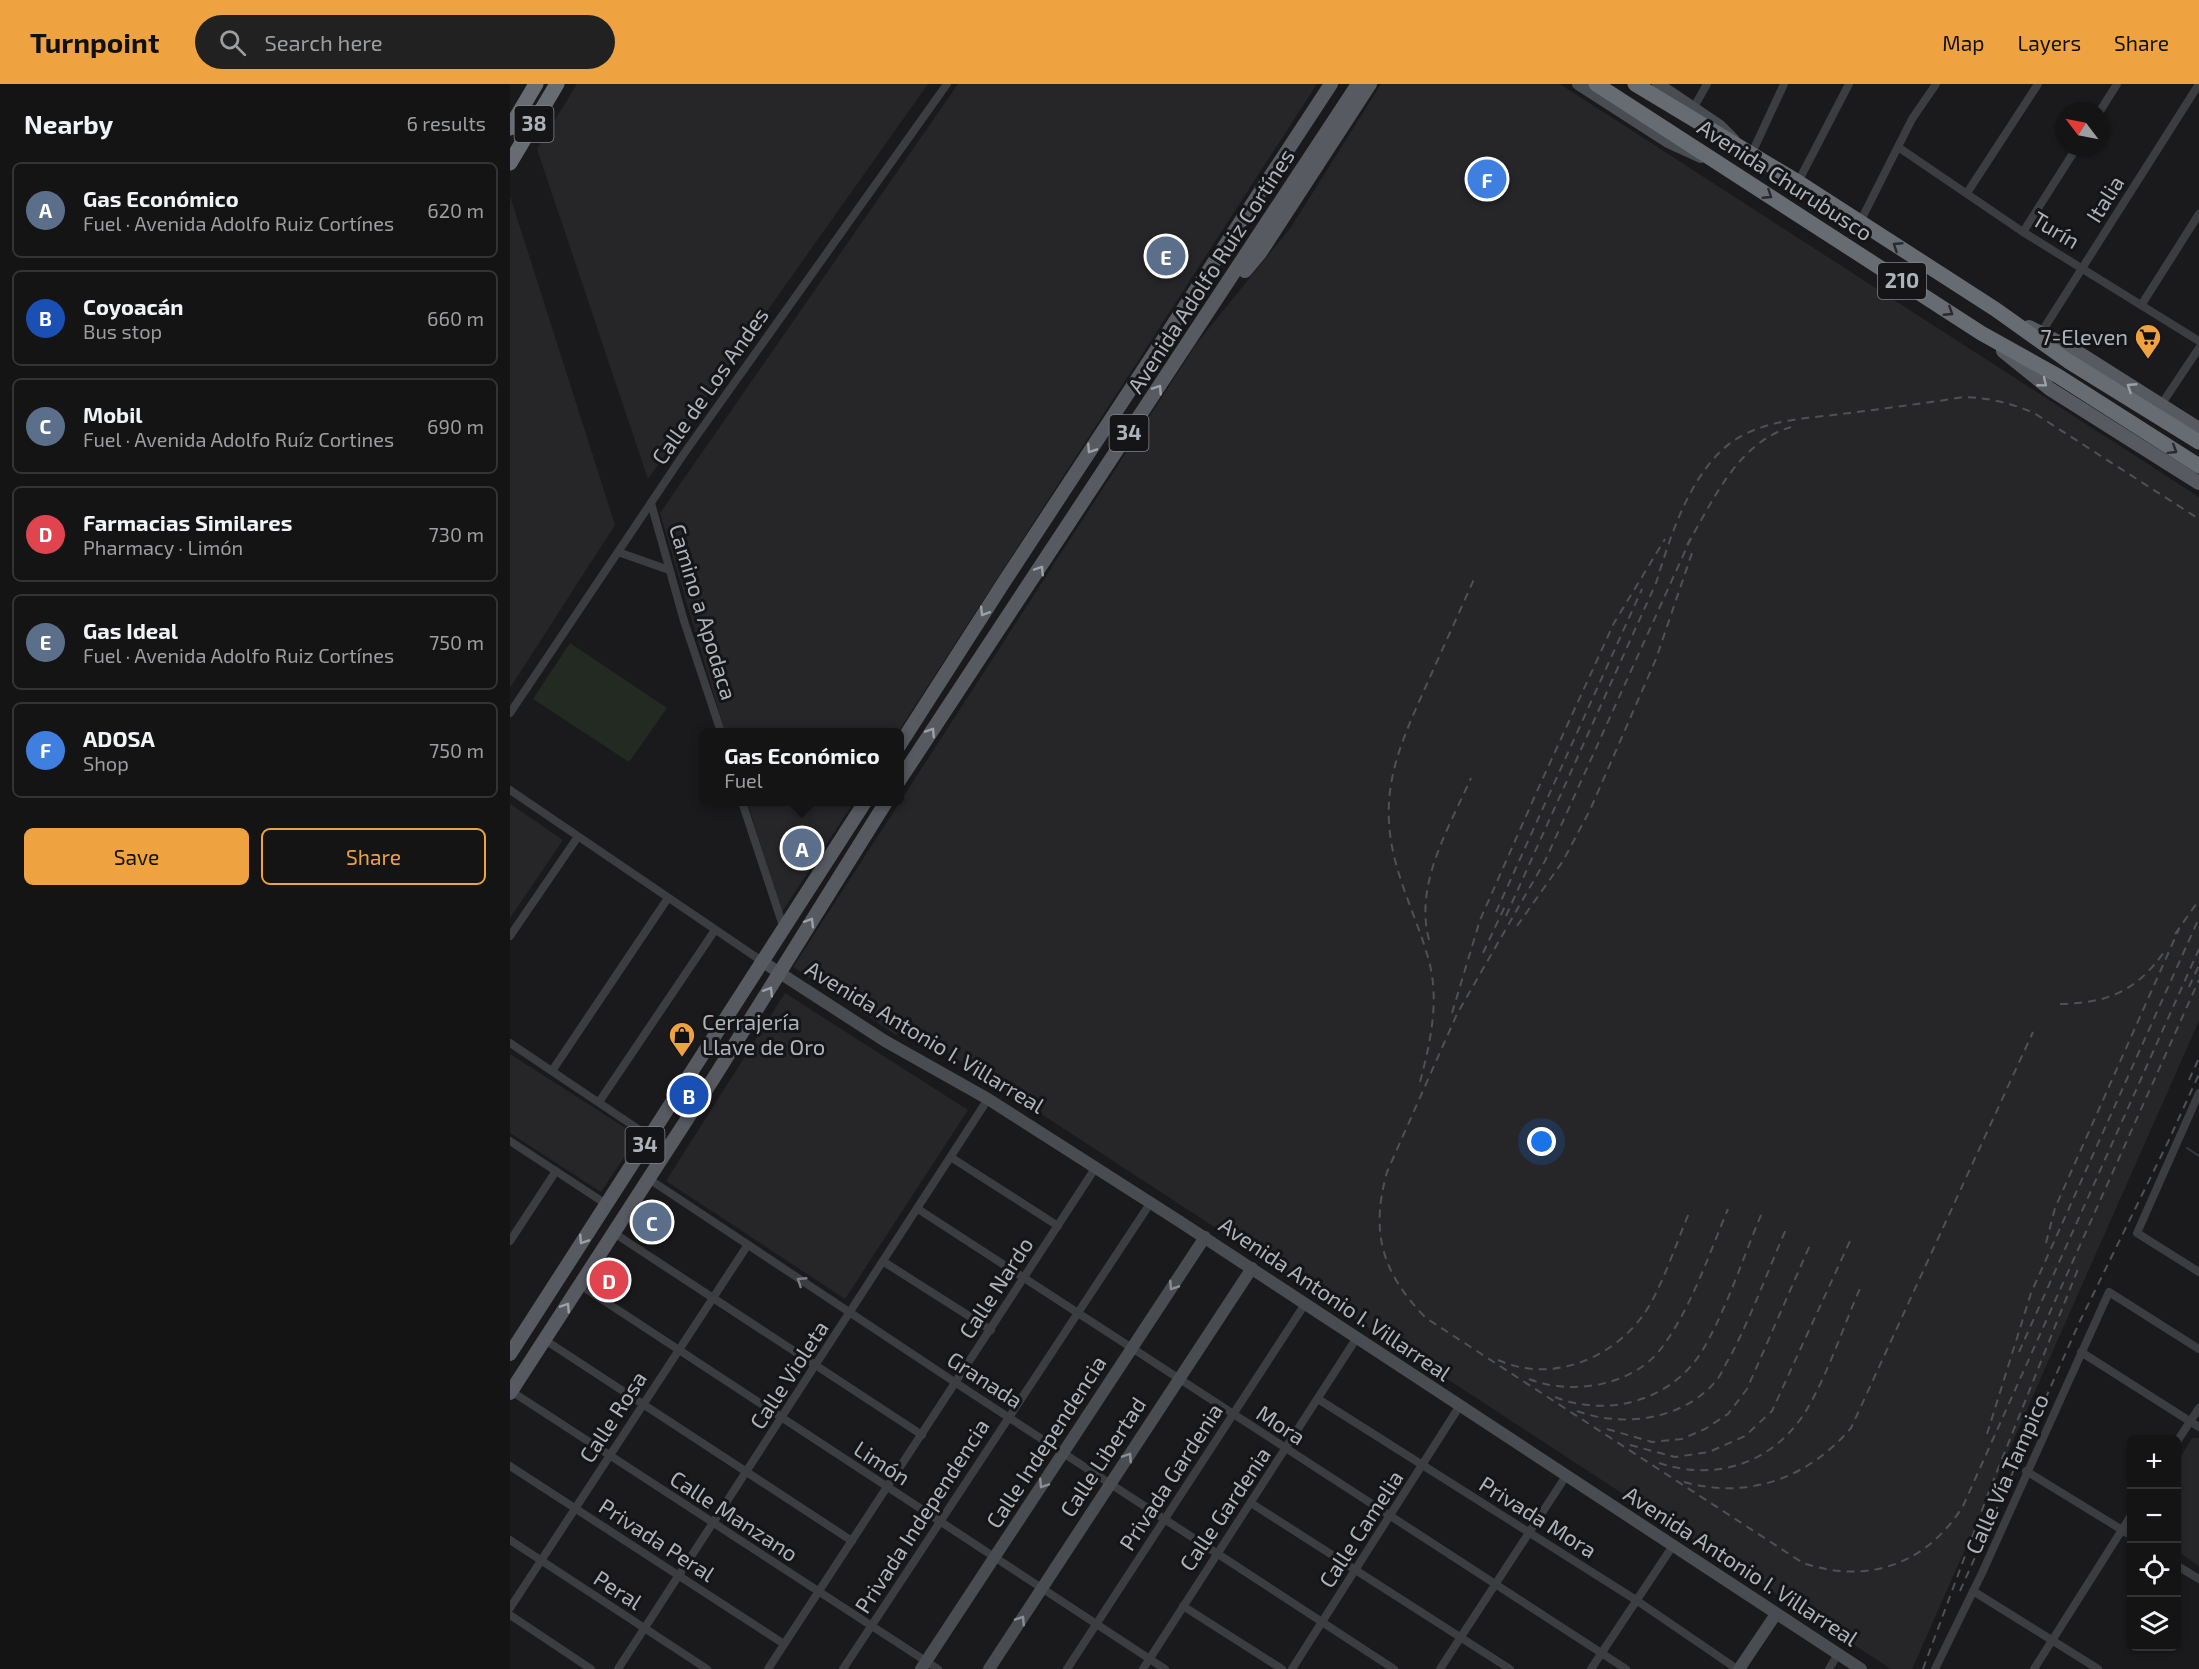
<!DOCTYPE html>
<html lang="en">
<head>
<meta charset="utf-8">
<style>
	body { margin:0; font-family:"Exo 2",sans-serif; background:#212122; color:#f1f3f6 }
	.controls { position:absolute; right:18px; bottom:18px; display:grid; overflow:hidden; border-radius:9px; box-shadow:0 2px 4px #0004 }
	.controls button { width:54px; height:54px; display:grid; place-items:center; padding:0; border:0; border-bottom:2px solid #333334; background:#141415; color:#f1f3f6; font:30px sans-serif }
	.compass { position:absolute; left:1545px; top:18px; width:54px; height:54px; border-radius:50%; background:#141415; box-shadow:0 2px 4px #0004; rotate:302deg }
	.you { position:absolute; left:1032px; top:1058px; width:21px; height:21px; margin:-15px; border:4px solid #fff; border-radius:50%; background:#1a73e8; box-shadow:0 0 0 9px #1a73e833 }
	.badge { display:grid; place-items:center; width:39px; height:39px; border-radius:50%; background:#eea340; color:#fff; font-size:20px; font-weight:700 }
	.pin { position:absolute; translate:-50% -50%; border:3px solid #fff; box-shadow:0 2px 6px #0006 }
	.popup { position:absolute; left:190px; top:644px; width:204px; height:78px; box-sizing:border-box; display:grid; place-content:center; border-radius:9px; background:#141415; filter:drop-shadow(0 2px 4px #0005); font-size:20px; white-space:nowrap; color:#9d9ea0 }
	.popup b { font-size:22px; color:#f1f3f6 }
	.popup::after { content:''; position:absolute; left:50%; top:100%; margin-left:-12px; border:12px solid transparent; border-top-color:#141415 }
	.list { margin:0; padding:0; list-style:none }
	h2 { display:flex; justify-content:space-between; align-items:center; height:78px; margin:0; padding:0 24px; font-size:26px }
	h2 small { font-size:20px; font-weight:400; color:#9d9ea0 }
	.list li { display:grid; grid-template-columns:39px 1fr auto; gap:18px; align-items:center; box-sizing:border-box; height:96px; margin:0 12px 12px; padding:0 12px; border:2px solid #333334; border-radius:9px }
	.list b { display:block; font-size:22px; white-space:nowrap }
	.list p { margin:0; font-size:20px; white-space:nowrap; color:#9d9ea0 }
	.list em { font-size:20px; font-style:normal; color:#9d9ea0 }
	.actions { display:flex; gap:12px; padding:18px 24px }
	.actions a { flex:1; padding:14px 0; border:2px solid #eea340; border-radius:9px; text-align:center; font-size:21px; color:#eea340 }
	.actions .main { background:#eea340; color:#111 }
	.icon { flex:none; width:33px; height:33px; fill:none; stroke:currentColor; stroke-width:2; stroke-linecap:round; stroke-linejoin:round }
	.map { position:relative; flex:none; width:1689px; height:1585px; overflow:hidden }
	header { display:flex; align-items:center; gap:36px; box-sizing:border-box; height:84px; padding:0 30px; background:#eea340; color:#111 }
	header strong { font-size:28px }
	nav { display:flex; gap:33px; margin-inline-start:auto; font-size:21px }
	.search { width:420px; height:54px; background:#212122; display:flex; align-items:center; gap:15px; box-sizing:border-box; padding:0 21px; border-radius:33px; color:#9d9ea0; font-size:22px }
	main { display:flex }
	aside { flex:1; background:#141415 }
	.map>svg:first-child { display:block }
	.built { fill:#262629 }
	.green { fill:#222a22 }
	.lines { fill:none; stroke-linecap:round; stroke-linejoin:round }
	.stream { stroke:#303b40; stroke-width:2 }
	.street { stroke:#3b3d41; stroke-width:8 }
	.secondary { stroke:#494c51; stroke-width:12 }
	.primary { stroke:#575a60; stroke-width:14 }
	.highway { stroke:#676b72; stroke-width:15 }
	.rail { stroke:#4e5156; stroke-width:2; stroke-dasharray:8 6; stroke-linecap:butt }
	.oneway { stroke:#2a2a2e }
	.oneway2 { stroke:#9ca1a9 }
	.oneway3 { stroke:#7a7e84 }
	.oneway4 { stroke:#8a8f96 }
	.labels { text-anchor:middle; stroke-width:6; stroke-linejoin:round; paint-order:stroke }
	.shield { fill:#151517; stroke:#7f848a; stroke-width:1.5 }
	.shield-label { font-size:21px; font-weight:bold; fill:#adb3bb }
	.street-label { font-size:22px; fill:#adb3bb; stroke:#151517 }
	.poi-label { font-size:22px; fill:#adb3bb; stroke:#151517; text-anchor:end }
</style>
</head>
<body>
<header>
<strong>Turnpoint</strong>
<div class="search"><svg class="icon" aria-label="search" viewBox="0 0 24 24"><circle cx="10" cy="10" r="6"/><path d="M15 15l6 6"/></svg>Search here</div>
<nav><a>Map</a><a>Layers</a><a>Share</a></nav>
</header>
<main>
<aside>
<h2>Nearby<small>6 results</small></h2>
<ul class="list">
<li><span class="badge" style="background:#5c6f8a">A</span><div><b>Gas Económico</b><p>Fuel · Avenida Adolfo Ruiz Cortínes</p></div><em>620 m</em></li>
<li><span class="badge" style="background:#1a4fb4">B</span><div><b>Coyoacán</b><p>Bus stop</p></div><em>660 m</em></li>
<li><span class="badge" style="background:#5c6f8a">C</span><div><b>Mobil</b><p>Fuel · Avenida Adolfo Ruíz Cortines</p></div><em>690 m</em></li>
<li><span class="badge" style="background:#e0444e">D</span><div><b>Farmacias Similares</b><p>Pharmacy · Limón</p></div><em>730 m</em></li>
<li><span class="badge" style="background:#5c6f8a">E</span><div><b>Gas Ideal</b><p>Fuel · Avenida Adolfo Ruiz Cortínes</p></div><em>750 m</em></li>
<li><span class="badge" style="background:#3f7fe0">F</span><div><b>ADOSA</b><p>Shop</p></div><em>750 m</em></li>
</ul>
<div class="actions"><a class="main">Save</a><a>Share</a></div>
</aside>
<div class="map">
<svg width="1689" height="1585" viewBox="0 0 1689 1585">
	<rect width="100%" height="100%" fill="#1a1a1c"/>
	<g class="built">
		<path d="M67,0H418L138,395L27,65Z"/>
		<path d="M448,0H807L388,648H215L150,429Z"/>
		<path d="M871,0H1050L1689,413V937L1402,1585H1381L395,941L386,951L283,883L687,259L781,143Z"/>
		<path d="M0,112L105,441L0,604Z"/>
		<path d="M237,718H344L272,828Z"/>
		<path d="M0,720L53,756L0,834Z"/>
		<path d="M275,909L458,1026L335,1215L156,1097Z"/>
		<path d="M0,970L128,1052L91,1108L0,1049Z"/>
		<path d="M1682,1354H1689V1482L1667,1467V1379Z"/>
	</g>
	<path class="green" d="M60,559L157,624L119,678L23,615Z"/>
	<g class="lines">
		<path class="stream" d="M1677,1064L1689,1072"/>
		<g class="street">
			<path d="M1184,23L1197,0"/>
			<path d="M1590,27L1607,0"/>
			<path d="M1388,63L1513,148L1689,257"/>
			<path d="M1241,71L1274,0"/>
			<path d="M1288,98L1339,0"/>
			<path d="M1457,109L1528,0"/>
			<path d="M1350,138L1402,35L1426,0"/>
			<path d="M1513,148L1567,63"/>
			<path d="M1632,220L1689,130"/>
			<path d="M1531,249L1689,0"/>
			<path d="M1651,321L1689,264"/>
			<path d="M141,419L174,537L211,648"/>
			<path d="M108,468L159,486"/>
			<path d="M0,629L173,371L437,0"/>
			<path d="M0,706L253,878"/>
			<path d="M232,718L274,845"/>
			<path d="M0,852L67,754"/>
			<path d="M0,959L140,1053"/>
			<path d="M42,987L158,814"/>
			<path d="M1689,1009L1627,1149L1689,1188"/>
			<path d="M89,1018L205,846"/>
			<path d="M0,1057L96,1120"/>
			<path d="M442,1074L548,1142"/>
			<path d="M139,1095L446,1299L884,1585"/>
			<path d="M408,1125L1116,1585"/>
			<path d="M104,1149L412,1351"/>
			<path d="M0,1157L46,1087"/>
			<path d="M374,1178L481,1246"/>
			<path d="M70,1201L655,1585"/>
			<path d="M35,1256L342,1457"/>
			<path d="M1571,1268L1689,1343"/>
			<path d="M1,1307L428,1585"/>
			<path d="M808,1315L1126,1516L1227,1585"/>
			<path d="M1666,1359L1689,1324"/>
			<path d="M0,1382L274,1560"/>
			<path d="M1516,1387L1622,1452"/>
			<path d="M741,1419L1000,1585"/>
			<path d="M0,1456L197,1585"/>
			<path d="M1666,1481L1689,1495"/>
			<path d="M1463,1507L1588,1585"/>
			<path d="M673,1522L772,1585"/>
			<path d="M0,1524L237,1162"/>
			<path d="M0,1531L81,1585"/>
			<path d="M108,1585L478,1015"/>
			<path d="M258,1585L586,1083"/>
			<path d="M333,1585L641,1118"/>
			<path d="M557,1585L795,1220"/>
			<path d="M633,1585L846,1255"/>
			<path d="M782,1585L949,1323"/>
			<path d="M930,1585L1056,1392"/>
			<path d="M1081,1585L1162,1463"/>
			<path d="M1319,1585L1328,1570"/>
			<path d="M1425,1585L1472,1489L1599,1208L1689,1265"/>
			<path d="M1524,1585L1622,1430"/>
		</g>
		<g class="secondary">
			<path d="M1068,0L1158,58L1191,73"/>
			<path d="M1148,0L1210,42L1224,56"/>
			<path d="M253,878L375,957L478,1015L669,1137L1351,1585"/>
			<path d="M411,1585L695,1153"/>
			<path d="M479,1585L742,1184"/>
			<path d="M1229,1585L1266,1530"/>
		</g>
		<g class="primary">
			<path d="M735,187L750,169L860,0"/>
			<path d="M1519,243L1564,266L1689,345"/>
			<path d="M1493,267L1540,305L1689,399"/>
			<path d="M389,662L494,498L821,0"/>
			<path d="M389,697L848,0"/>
			<path d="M0,1270L355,718"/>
			<path d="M0,1309L205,992L376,718"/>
		</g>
		<g class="highway">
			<path d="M1086,0L1471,249L1548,292L1689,382"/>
			<path d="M1125,0L1288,98L1485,225L1558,277L1689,358"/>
			<path d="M0,44L26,0"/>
			<path d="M0,79L47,0"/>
		</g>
		<g class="rail">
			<path d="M1181,454L1035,777L947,930L877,1088C860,1149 872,1189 916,1234L1293,1479C1358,1501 1417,1480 1453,1422L1689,896"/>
			<path d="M1177,461C1203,417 1227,359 1281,343"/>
			<path d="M986,828L1132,505"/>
			<path d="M996,832L1146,499C1160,454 1176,402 1210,368C1244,334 1296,335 1340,329C1378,324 1416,319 1454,313C1480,314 1501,319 1524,329L1689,435"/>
			<path d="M1007,842L1053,777L1080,726L1146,575L1183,466"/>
			<path d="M1665,850L1689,816"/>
			<path d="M919,856C904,800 939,744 961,694"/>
			<path d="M973,869L996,820"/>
			<path d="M1679,903L1689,881"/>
			<path d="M1550,920C1597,919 1626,908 1654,868"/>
			<path d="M942,929L970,836L1028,705L1104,539L1155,455"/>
			<path d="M1679,996L1689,974"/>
			<path d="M910,998C920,960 929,920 920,881C908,833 881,788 879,737C876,688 897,645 916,602C932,566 949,529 965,493"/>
			<path d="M1536,1159L1545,1124L1669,845"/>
			<path d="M1509,1268L1689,865"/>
			<path d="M988,1276C1039,1299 1098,1277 1131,1234C1149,1212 1167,1157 1179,1129"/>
			<path d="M1019,1295C1062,1312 1125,1302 1153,1262C1182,1222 1199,1170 1218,1125"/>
			<path d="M1045,1313C1100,1335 1166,1315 1195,1262C1218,1221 1233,1174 1251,1131"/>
			<path d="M1067,1327C1113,1344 1173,1336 1206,1297C1212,1290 1215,1280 1220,1273C1242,1231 1258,1186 1277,1143"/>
			<path d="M1097,1345L1142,1358L1172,1355L1195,1345L1218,1330L1237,1305L1300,1161"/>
			<path d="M1477,1350L1521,1209L1689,834"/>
			<path d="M1120,1361L1165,1373L1199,1368L1235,1352L1262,1327L1340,1157"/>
			<path d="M1149,1379C1200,1396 1252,1383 1286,1341C1311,1311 1334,1240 1351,1202"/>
			<path d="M1174,1398C1239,1416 1298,1394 1341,1344L1523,948"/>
			<path d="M1450,1507L1569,1239L1658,1058L1689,990"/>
			<path d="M1413,1585L1478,1410L1568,1185"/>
		</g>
	</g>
	<defs><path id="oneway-chevron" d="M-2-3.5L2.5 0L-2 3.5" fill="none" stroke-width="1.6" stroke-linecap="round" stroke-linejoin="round" transform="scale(1.5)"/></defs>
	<g class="oneway">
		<use href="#oneway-chevron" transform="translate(1258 111) rotate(33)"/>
		<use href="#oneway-chevron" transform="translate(1387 162) rotate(-147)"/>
		<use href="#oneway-chevron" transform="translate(1439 228) rotate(33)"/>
		<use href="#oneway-chevron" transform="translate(1663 366) rotate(32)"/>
	</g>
	<g class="oneway2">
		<use href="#oneway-chevron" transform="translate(1533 299) rotate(39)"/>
		<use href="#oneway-chevron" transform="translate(1621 303) rotate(-147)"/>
		<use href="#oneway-chevron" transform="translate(648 305) rotate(-56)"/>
		<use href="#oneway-chevron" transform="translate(581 365) rotate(123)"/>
		<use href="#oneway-chevron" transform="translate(530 486) rotate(-57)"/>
		<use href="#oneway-chevron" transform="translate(474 528) rotate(122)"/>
		<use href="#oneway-chevron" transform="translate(421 648) rotate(-57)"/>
		<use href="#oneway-chevron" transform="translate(300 838) rotate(-59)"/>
		<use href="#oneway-chevron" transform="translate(259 907) rotate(-58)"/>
		<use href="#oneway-chevron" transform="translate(73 1156) rotate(123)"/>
		<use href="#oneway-chevron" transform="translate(56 1223) rotate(-57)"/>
	</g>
	<use class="oneway3" href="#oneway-chevron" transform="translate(291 1197) rotate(-147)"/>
	<g class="oneway4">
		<use href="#oneway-chevron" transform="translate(663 1202) rotate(123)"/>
		<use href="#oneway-chevron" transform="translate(618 1373) rotate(-57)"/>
		<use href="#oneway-chevron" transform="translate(533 1400) rotate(123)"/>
		<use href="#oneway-chevron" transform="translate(511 1536) rotate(-57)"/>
	</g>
	<defs>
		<g id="supermarket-pin" transform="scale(1.35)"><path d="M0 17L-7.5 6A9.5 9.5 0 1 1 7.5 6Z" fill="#eea340" stroke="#151517"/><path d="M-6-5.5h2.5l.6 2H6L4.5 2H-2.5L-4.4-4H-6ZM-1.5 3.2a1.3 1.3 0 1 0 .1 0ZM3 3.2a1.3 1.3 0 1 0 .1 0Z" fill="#111"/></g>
		<g id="shop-pin" transform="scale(1.35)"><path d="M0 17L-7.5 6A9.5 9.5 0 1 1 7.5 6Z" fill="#eea340" stroke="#151517"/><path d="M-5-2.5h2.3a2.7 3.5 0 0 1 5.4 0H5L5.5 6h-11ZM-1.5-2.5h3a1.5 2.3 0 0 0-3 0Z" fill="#111"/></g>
	</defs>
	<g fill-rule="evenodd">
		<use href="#supermarket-pin" x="1638" y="253"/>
		<use href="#shop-pin" x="172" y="951"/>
	</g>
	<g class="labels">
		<g class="shield">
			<rect x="4.5" y="22" width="39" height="36" rx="4.5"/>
			<rect x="1368" y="179" width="48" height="36" rx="4.5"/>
			<rect x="599.5" y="331" width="39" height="36" rx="4.5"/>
			<rect x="115.5" y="1043" width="39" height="36" rx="4.5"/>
		</g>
		<g class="shield-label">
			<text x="24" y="47">38</text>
			<text x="1392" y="204">210</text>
			<text x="619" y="356">34</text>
			<text x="135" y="1068">34</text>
		</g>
		<g class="street-label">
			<text transform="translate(1275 96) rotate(33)" y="8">Avenida Churubusco</text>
			<text transform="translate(1595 115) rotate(-58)" y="8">Italia</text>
			<text transform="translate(1546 146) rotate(31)" y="8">Turín</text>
			<text transform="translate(701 187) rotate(-57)" y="8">Avenida Adolfo Ruiz Cortínes</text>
			<text transform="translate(200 302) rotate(-55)" y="8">Calle de Los Andes</text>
			<text transform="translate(193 528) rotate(73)" y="8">Camino a Apodaca</text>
			<text transform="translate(415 953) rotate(31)" y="8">Avenida Antonio I. Villarreal</text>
			<text transform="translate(486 1204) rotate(-57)" y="8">Calle Nardo</text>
			<text transform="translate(825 1215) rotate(34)" y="8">Avenida Antonio I. Villarreal</text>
			<text transform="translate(279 1291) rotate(-57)" y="8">Calle Violeta</text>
			<text transform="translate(475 1296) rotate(33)" y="8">Granada</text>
			<text transform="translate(103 1333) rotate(-57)" y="8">Calle Rosa</text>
			<text transform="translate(771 1341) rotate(33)" y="8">Mora</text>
			<text transform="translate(536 1358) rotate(-57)" y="8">Calle Independencia</text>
			<text transform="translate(593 1373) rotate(-57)" y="8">Calle Libertad</text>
			<text transform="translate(372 1379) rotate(33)" y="8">Limón</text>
			<text transform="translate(1497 1390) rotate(-66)" y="8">Calle Vía Tampico</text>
			<text transform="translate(661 1393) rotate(-57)" y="8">Privada Gardenia</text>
			<text transform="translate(715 1425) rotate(-56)" y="8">Calle Gardenia</text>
			<text transform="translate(224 1432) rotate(33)" y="8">Calle Manzano</text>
			<text transform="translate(412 1432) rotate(-57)" y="8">Privada Independencia</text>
			<text transform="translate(1028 1433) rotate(32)" y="8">Privada Mora</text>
			<text transform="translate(851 1445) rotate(-57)" y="8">Calle Camelia</text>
			<text transform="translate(147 1456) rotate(33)" y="8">Privada Peral</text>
			<text transform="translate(1231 1482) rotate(33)" y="8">Avenida Antonio I. Villarreal</text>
			<text transform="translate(108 1506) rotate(33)" y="8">Peral</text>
		</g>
		<g class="poi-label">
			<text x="1618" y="261">7-Eleven</text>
			<text x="192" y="946" text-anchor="start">Cerrajería<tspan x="192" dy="25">Llave de Oro</tspan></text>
		</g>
	</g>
</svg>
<div class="controls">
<button>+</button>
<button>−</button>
<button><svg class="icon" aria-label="locate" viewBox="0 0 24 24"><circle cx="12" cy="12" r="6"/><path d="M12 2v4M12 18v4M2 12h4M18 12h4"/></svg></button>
<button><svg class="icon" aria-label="layers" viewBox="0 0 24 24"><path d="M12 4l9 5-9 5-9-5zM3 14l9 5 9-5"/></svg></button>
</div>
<svg class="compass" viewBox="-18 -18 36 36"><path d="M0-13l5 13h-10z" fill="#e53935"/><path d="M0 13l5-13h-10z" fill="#9d9ea0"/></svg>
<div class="you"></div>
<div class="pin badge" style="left:292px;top:764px;background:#5c6f8a">A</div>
<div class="popup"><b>Gas Económico</b>Fuel</div>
<div class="pin badge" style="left:179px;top:1011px;background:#1a4fb4">B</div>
<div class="pin badge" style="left:142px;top:1138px;background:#5c6f8a">C</div>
<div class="pin badge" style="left:99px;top:1196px;background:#e0444e">D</div>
<div class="pin badge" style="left:656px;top:172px;background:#5c6f8a">E</div>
<div class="pin badge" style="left:977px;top:95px;background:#3f7fe0">F</div>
</div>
</main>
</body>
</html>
